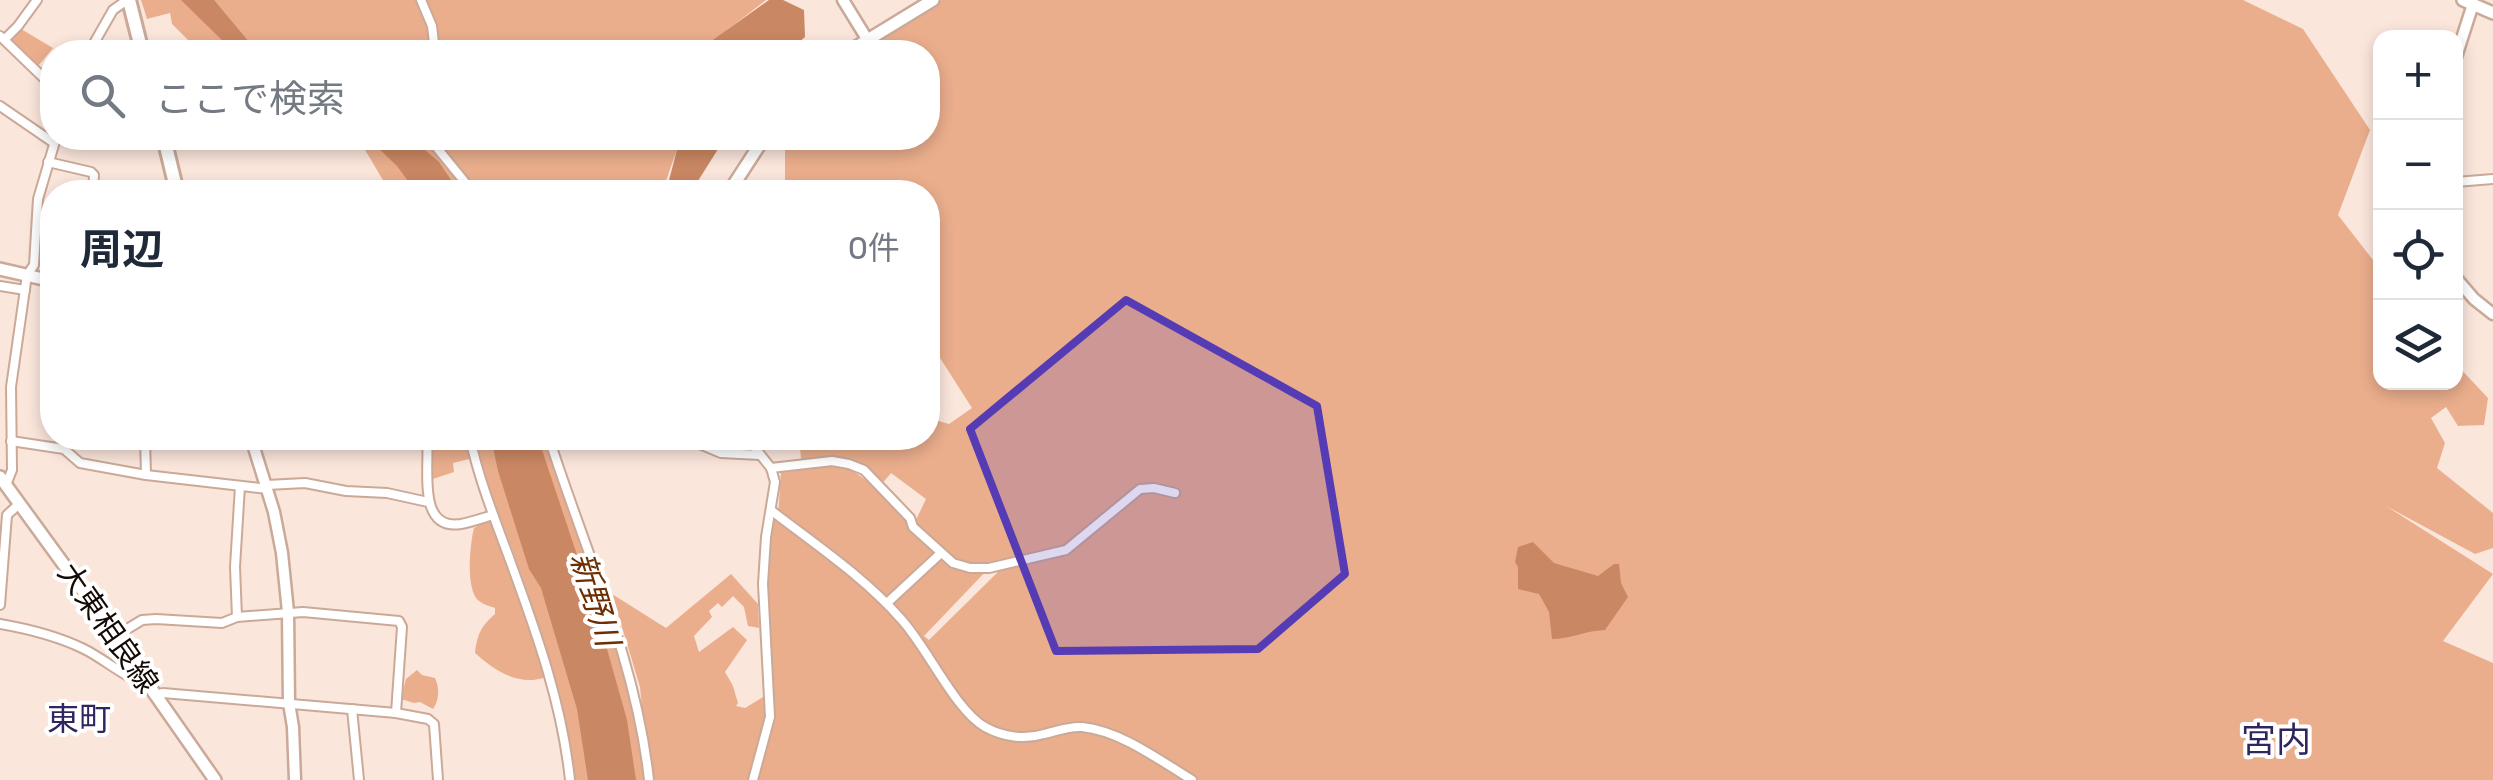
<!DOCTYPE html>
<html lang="ja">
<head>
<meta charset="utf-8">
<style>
	body { margin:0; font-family:Rubik,"Noto Sans JP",sans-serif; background:#f2f2f3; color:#1f2937 }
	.controls { position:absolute; right:30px; top:30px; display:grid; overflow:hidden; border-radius:20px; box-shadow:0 5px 15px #0003 }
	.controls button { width:90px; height:90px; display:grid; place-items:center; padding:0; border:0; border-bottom:2px solid #e0e1e3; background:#fff; color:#1f2937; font:50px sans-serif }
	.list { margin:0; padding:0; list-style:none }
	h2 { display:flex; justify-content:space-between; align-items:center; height:130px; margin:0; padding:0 40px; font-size:42px }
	h2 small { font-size:32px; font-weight:400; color:#747a83 }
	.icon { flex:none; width:55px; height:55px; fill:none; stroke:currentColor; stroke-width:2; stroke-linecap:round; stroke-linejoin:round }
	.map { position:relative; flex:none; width:2493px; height:780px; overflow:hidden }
	.search { position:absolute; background:#fff; box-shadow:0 5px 15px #0003; left:40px; top:40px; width:900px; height:110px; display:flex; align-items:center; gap:25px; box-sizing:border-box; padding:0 35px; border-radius:40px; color:#747a83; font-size:38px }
	.panel { position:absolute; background:#fff; box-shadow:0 5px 15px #0003; left:40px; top:180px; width:900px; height:270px; border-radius:40px }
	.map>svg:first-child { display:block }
	.green { fill:#eaae8d; fill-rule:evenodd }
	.water { fill:#ca8763 }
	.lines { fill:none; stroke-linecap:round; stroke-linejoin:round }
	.minor-casing { stroke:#caa998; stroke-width:12 }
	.tertiary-casing { stroke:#caa998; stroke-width:15 }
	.secondary-casing { stroke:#caa998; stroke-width:16 }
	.primary-casing { stroke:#caa998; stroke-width:18 }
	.minor { stroke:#fff; stroke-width:8 }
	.tertiary { stroke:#fff; stroke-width:10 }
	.secondary { stroke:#fff; stroke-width:11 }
	.primary { stroke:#fff; stroke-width:12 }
	.marked { fill:#563cb4; fill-opacity:0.2; stroke:#563cb4; stroke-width:8; stroke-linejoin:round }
	.labels { text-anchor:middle; stroke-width:8; stroke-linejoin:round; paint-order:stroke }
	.street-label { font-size:30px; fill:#140a05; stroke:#fff }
	.water-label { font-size:32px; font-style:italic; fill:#6d2f02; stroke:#fff }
	.neighbourhood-label { font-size:32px; fill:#2f255f; stroke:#fff }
	.quarter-label { font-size:35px; fill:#2f255f; stroke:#fff }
</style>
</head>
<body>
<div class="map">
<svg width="2493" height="780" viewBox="0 0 2493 780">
	<rect width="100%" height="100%" fill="#fbe6dc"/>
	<g class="green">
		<path d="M141,0H766L704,48L705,52H200L172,24L170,13L147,19Z"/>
		<path d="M942,0H2243L2303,29L2370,130L2338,215L2380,269V382H2456V364L2488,398L2484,425L2458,426L2446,407L2431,418L2445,443L2437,468L2493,513V548L2475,554L2386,506L2493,574L2443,641L2493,663V780H568C561,661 511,548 470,438H543L563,496L614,622L645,741L640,687L612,594L666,628L731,574L758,604L759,628L748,626L744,607L733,596L722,607L718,603L709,611L712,617L694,636L699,652L733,627L747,640L725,672L733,686L738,703L736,706L745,708L770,693L765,592L770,525L778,517L781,471L842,463L867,481L913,526L926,499L891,473L881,485C851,463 840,454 801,459L800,446L778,445V438H845L858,441L860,438H928V418L949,424L972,408L935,350L928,352V192H785V138H928V52H861ZM1003,567L929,640L924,636L989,568Z"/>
		<path d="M21,29L53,48L38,66L10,40Z"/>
		<path d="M358,138H681L662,192H477L461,180L470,192H390Z"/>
		<path d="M430,438H469L473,458L453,463L454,472L430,480Z"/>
		<path d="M494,518L546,677C519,687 495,671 475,653C477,635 481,626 495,614V608C490,606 484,605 479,601C465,590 470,544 474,528Z"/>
		<path d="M417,670L422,675L435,678C440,688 439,701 433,709L420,702L414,703L401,699L406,679Z"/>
	</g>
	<g class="water">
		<path d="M181,0H214L255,49L265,52H234Z"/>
		<path d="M769,0H783L804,10L805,37L787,52H702L703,47Z"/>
		<path d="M368,138H411L439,162L459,192H416L397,166Z"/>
		<path d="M680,138H725L691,192H666Z"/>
		<path d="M491,438H538L600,624L627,720L636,780H588L577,709L541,588L529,569L498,471Z"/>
		<path d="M1533,542L1554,563L1598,576L1614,564H1619L1621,583L1628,597L1605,630C1584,631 1570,639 1552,639L1549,612L1539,594L1518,589V567L1515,562L1518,547Z"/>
	</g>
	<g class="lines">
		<g class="minor-casing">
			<g id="minor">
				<path d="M421,0L432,26L435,52"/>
				<path d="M0,36L52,86"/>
				<path d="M5,39L18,26L37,0"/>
				<path d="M89,52L113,10L127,0"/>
				<path d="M0,106L54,143"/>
				<path d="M143,138L165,143"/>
				<path d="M429,138L473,192"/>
				<path d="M48,162L91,172L94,175L93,192"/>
				<path d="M2456,182L2493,179"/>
				<path d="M0,286L25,290"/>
				<path d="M145,438L146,475"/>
				<path d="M425,438L427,440C430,466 416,531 461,524C472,522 483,518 493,515"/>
				<path d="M470,438C479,480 496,522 511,563C537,634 562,704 570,780"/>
				<path d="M549,438C585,551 636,660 649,780"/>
				<path d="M685,438L721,453L760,455"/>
				<path d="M747,438L771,468L775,482L766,537L763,584L770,717L753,780"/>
				<path d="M11,441L64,449L80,463L146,475L268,489"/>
				<path d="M771,468L832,461L849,464L864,470L910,518L913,527L953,563L970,568H989L1066,550L1140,489L1154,488L1175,493"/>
				<path d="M6,485L12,470L11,387L27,275L34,265L38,199L56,138"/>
				<path d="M267,485L305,483L346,491L387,493L428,502"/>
				<path d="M772,511C816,545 864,577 901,619C927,647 955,710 985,727C1003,737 1025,740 1044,734C1057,731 1069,726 1082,727C1121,731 1159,760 1192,780"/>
				<path d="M887,603L941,553"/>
				<path d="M0,605L7,515L19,504"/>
				<path d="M237,617L235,567L240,486"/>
				<path d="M0,624C29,629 57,636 84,649C106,660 123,677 147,684"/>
				<path d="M114,637L142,620L156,619L222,623L237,617L303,612L399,621L402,627L396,713"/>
				<path d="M154,695L163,693L396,713L428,719L434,724L438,780"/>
				<path d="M352,709L359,780"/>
			</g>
		</g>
		<g class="tertiary-casing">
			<g id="tertiary">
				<path d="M843,0L867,39"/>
				<path d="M2456,57L2473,4"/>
				<path d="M2456,278L2474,299L2493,314"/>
				<path d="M251,438L274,512L282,553L288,612L289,703L293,727L295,780"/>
			</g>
		</g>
		<g class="secondary-casing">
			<g id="secondary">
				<path d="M2463,0L2493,13"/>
				<path d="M848,52L933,0"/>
				<path d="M729,192L764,138"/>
				<path d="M0,269L52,281"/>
				<path d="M0,477L83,591L215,780"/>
			</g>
		</g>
		<g class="primary-casing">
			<g id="primary">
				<path d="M129,0L142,52"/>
				<path d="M164,138L177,192"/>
			</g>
		</g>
		<use href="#minor" class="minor"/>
		<use href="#tertiary" class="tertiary"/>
		<use href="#secondary" class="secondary"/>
		<use href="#primary" class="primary"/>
	</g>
	<path class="marked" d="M1126,300L1317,406L1345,574L1258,649L1056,651L970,429Z"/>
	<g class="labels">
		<g class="street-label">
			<text transform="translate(108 628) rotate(55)" y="10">大東相良線</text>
		</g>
		<g class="water-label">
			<text transform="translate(595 599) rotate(73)" y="11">新野川</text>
		</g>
		<g class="neighbourhood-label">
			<text x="79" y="730">東町</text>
		</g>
		<g class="quarter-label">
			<text x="2276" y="752">宮内</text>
		</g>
	</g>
</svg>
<div class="controls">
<button>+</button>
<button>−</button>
<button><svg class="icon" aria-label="locate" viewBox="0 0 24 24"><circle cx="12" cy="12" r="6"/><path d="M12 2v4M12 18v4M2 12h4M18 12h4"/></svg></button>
<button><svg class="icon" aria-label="layers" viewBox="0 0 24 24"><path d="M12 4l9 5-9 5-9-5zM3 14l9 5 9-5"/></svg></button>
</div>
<div class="search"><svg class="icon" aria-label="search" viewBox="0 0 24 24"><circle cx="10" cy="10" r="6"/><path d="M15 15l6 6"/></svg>ここで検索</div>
<section class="panel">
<h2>周辺<small>0件</small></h2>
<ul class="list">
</ul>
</section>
</div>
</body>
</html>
